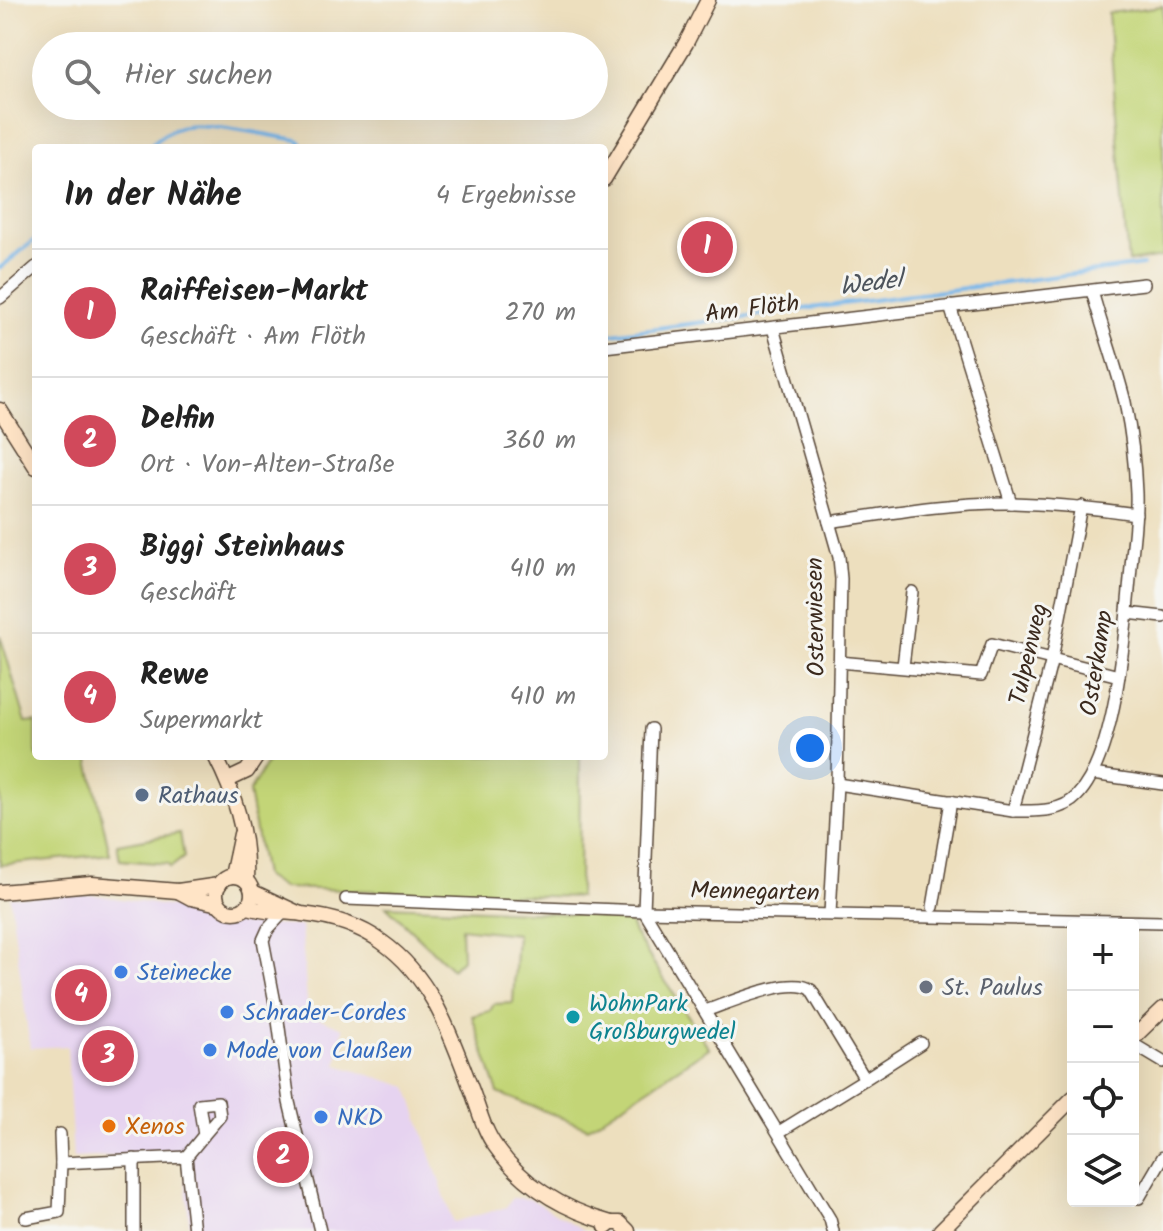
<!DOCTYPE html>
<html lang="de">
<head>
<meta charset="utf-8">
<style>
	body { margin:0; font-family:Kalam,sans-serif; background:#f2f2f2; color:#222 }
	.controls { position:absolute; right:24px; bottom:24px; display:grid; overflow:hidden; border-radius:8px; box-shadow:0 8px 32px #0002 }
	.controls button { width:72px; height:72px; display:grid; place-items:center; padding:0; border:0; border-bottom:2px solid #e0e0e0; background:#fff; color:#222; font:40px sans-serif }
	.you { position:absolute; left:810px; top:748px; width:28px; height:28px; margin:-20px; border:6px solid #fff; border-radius:50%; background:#1a73e8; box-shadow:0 0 0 12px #1a73e833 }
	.badge { display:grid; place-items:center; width:52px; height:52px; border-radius:50%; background:#d1495b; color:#fff; font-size:26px; font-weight:700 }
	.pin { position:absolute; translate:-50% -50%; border:4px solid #fff; box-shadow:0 2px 8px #0006 }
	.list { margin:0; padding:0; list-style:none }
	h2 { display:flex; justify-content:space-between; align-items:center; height:104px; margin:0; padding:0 32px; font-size:34px }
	h2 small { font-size:26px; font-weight:400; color:#767676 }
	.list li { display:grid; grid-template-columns:52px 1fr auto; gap:24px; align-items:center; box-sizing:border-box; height:128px; padding:0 32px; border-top:2px solid #e0e0e0 }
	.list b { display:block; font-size:30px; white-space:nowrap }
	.list p { margin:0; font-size:26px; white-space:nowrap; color:#767676 }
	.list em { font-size:26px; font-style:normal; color:#767676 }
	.icon { flex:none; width:44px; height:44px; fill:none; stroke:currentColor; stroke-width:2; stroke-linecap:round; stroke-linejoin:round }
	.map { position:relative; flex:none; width:1163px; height:1231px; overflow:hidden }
	.search { position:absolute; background:#fff; box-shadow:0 8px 32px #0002; left:32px; top:32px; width:576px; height:88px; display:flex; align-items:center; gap:20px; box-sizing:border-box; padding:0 28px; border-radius:44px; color:#767676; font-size:30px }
	.panel { position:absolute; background:#fff; box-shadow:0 8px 32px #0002; left:32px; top:144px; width:576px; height:616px; border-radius:8px }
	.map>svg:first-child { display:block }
	.built { fill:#e6d3f0 }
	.green { fill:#c3d577; stroke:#7f804a; stroke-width:2 }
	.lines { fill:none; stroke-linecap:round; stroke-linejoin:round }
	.stream { stroke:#77b7eb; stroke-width:4 }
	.street-casing { stroke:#564536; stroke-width:14 }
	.secondary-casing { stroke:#564536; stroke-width:17 }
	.street { stroke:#fff; stroke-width:11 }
	.secondary { stroke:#ffe4c6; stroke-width:14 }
	.service-dot { fill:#5c6f8a; stroke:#f6f6f2; stroke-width:3 }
	.shop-dot { fill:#3f7fe0; stroke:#f6f6f2; stroke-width:3 }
	.worship-dot { fill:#6b7280; stroke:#f6f6f2; stroke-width:3 }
	.culture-dot { fill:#0f9aa8; stroke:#f6f6f2; stroke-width:3 }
	.food-dot { fill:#e8710a; stroke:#f6f6f2; stroke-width:3 }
	.labels { text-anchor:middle; stroke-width:6; stroke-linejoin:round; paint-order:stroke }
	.street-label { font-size:24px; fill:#3b2a1e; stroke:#f6f6f2 }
	.service-label { font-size:24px; fill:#4e5e75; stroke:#f6f6f2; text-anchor:start }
	.shop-label { font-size:24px; fill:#366cbe; stroke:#f6f6f2; text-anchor:start }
	.worship-label { font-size:24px; fill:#5b616d; stroke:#f6f6f2; text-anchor:start }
	.culture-label { font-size:24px; fill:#0d838f; stroke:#f6f6f2; text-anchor:start }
	.food-label { font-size:24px; fill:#c56008; stroke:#f6f6f2; text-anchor:start }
	.water-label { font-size:26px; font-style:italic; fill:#4d545c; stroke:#f6f6f2 }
</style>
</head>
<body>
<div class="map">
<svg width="1163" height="1231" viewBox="0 0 1163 1231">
	<rect width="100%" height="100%" fill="#f6f6f2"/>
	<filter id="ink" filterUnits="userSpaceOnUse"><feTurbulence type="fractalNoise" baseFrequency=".0125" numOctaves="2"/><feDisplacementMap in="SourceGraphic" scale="16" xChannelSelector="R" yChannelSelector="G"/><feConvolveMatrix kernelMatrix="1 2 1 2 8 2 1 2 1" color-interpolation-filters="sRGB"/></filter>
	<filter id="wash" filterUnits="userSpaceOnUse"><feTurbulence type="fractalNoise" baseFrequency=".006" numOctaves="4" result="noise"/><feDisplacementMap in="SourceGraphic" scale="32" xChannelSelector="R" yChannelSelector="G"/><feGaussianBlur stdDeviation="1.8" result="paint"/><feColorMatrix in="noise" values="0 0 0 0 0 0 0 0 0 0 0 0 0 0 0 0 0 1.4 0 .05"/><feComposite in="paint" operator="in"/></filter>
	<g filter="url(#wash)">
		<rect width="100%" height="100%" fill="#eddfbe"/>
		<path class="built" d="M95,895L193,910L237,924L301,926L308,1014L343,1028L337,1065L408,1087L453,1222L507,1207L512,1198L531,1199L585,1231H190L183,1153L73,1158L67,1046L30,1048L10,897Z"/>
		<g class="green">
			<path d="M1163,6V257L1128,262L1108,13Z"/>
			<path d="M0,635L26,722L36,721V756H88L110,854L0,865Z"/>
			<path d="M271,756H580L579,897L282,888L264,876L249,792Z"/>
			<path d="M180,833L184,857L170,868L168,864L120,860L117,844Z"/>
			<path d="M386,906L627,916L634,933L709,1048L588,1128L498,1093L472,1016L490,1011L494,1004L513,1003L517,934L461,928L462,959L452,969Z"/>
		</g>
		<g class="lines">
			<g class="stream">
				<path d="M147,148C157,139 171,128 185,126C211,122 270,136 298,140L306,148"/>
				<path d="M0,268L36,239"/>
				<path d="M604,335L1143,265"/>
			</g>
		</g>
	</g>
	<g filter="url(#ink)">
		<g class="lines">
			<g class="street-casing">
				<g id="street">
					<path d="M0,298L36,267"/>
					<path d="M950,306L1011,503"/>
					<path d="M773,328L829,522L839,557L841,579L837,784L830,914"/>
					<path d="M604,347L1144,284"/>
					<path d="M829,522C890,513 951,502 1013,503C1054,504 1095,508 1136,514"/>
					<path d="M1127,613L1163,617"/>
					<path d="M839,662L981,675L992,644L1119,676"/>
					<path d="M903,666L912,592"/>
					<path d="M651,729L644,911L830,1219L833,1231"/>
					<path d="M1092,774L1163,784"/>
					<path d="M837,784L1013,811C1034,811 1061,813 1077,796C1117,755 1126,624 1131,567C1133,542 1137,518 1136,493C1135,464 1131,431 1125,402C1116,365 1102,328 1092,291"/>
					<path d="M1013,811L1052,659L1081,506"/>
					<path d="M346,899L644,911L1163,922"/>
					<path d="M933,907L951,801"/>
					<path d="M281,915L268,929L263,940L277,1013L289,1102L320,1231"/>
					<path d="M705,1011C729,1003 792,975 811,990L865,1079L779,1132"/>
					<path d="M1133,1044L1163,1062"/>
					<path d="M865,1079L921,1043"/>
					<path d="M60,1134L61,1163L186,1157L194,1231"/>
					<path d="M186,1157L204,1135L199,1104L218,1102L220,1116L203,1136"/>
					<path d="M1139,1198L1163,1157"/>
					<path d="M26,1218L59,1212L61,1163"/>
					<path d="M134,1231V1159"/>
				</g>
			</g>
			<g class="secondary-casing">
				<g id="secondary">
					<path d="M604,179L686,43L708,0"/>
					<path d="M0,410L36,467"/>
					<path d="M215,756C235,794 248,837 246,880"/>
					<path d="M228,780L247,771L257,756"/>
					<circle cx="234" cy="894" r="18"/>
					<path d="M232,876L241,834"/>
					<path d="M178,891L191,898L219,904"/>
					<path d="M0,892L92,884L178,891L219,885"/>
					<path d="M253,892L298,913"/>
					<path d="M248,907C270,914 281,911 302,914C330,917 359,925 382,942C433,978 451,1036 472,1091C479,1110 484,1131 496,1147C524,1187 565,1210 611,1223"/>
					<path d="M1133,1038L1163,1009"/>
					<path d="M606,1227L611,1223H620L628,1231"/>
					<path d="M940,1231L1073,1098"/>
				</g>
			</g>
			<use href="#street" class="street"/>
			<use href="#secondary" class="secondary"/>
		</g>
	</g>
	<circle class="service-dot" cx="142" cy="795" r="8"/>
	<g class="shop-dot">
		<circle cx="121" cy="972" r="8"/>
		<circle cx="227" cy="1012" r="8"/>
		<circle cx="210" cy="1050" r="8"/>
		<circle cx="321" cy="1117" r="8"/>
	</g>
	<circle class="worship-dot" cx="926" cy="987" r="8"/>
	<circle class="culture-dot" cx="573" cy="1017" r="8"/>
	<circle class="food-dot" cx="109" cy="1126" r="8"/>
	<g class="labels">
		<g class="street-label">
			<text transform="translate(752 308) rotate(-7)" y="8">Am Flöth</text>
			<text transform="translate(815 617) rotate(-91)" y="8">Osterwiesen</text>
			<text transform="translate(1028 654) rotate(-77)" y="8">Tulpenweg</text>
			<text transform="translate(1096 663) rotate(-81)" y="8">Osterkamp</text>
			<text transform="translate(755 891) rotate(1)" y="8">Mennegarten</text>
		</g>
		<g class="service-label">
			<text x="158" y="803">Rathaus</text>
		</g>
		<g class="shop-label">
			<text x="137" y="980">Steinecke</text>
			<text x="243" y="1020">Schrader-Cordes</text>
			<text x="226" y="1058">Mode von Claußen</text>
			<text x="337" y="1125">NKD</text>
		</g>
		<g class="worship-label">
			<text x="942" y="995">St. Paulus</text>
		</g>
		<g class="culture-label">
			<text x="589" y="1011">WohnPark<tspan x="589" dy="28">Großburgwedel</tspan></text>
		</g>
		<g class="food-label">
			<text x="125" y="1134">Xenos</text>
		</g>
		<g class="water-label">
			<text transform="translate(871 282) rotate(-7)" y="9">Wedel</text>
		</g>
	</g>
</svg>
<div class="controls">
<button>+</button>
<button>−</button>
<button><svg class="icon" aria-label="locate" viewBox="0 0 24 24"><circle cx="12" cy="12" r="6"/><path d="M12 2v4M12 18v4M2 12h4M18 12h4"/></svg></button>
<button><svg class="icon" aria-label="layers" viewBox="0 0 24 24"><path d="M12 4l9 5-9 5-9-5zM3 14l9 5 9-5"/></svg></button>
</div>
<div class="you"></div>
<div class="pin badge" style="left:707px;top:247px">1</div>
<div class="pin badge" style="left:283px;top:1157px">2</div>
<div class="pin badge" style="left:108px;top:1056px">3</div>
<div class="pin badge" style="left:81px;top:995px">4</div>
<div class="search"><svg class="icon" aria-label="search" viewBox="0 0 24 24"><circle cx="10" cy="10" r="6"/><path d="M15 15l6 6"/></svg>Hier suchen</div>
<section class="panel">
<h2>In der Nähe<small>4 Ergebnisse</small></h2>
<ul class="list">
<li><span class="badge">1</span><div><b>Raiffeisen-Markt</b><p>Geschäft · Am Flöth</p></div><em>270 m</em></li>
<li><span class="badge">2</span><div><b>Delfin</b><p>Ort · Von-Alten-Straße</p></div><em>360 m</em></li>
<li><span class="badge">3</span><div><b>Biggi Steinhaus</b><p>Geschäft</p></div><em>410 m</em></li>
<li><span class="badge">4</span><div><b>Rewe</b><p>Supermarkt</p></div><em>410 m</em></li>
</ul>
</section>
</div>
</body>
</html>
